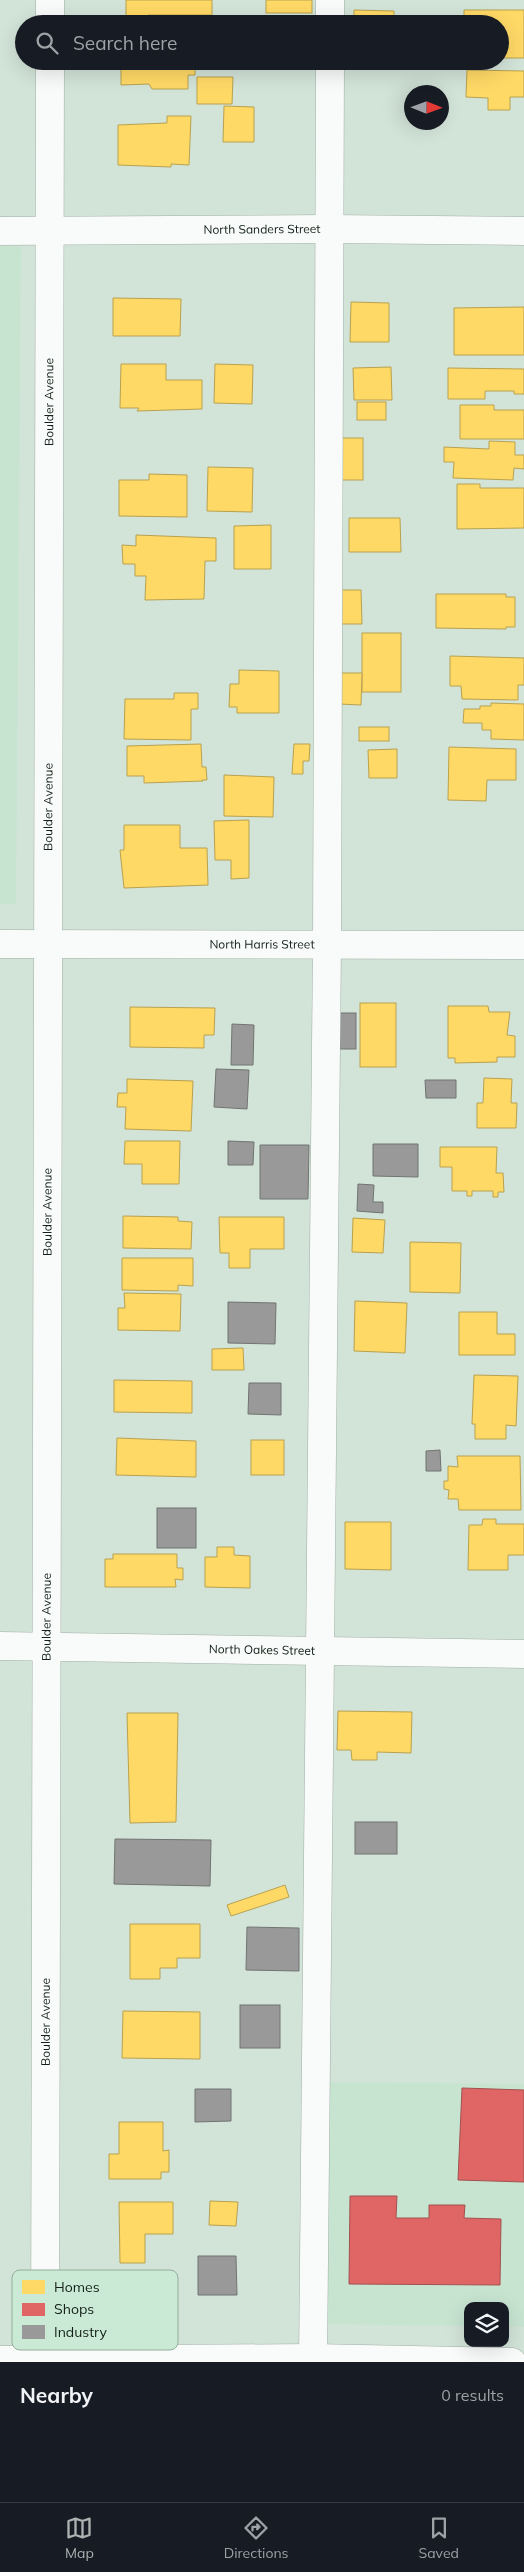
<!DOCTYPE html>
<html lang="en">
<head>
<meta charset="utf-8">
<style>
	body { margin:0; font-family:Mulish,sans-serif; background:#20242c; color:#f1f3f6 }
	.controls { position:absolute; right:15px; bottom:15px; display:grid; overflow:hidden; border-radius:10px; box-shadow:0 5px 20px #0002 }
	.controls button { width:45px; height:45px; display:grid; place-items:center; padding:0; border:0; border-bottom:1px solid #363941; background:#171b24; color:#f1f3f6; font:25px sans-serif }
	.compass { position:absolute; left:404px; top:85px; width:45px; height:45px; border-radius:50%; background:#171b24; box-shadow:0 5px 20px #0002; rotate:91deg }
	.list { margin:0; padding:0; list-style:none }
	h2 { display:flex; justify-content:space-between; align-items:center; height:65px; margin:0; padding:0 20px; font-size:21px }
	h2 small { font-size:16px; font-weight:400; color:#9ea1a6 }
	.icon { flex:none; width:28px; height:28px; fill:none; stroke:currentColor; stroke-width:2; stroke-linecap:round; stroke-linejoin:round }
	.map { position:relative; flex:none; width:524px; height:2362px; overflow:hidden }
	.search { position:absolute; background:#171b24; box-shadow:0 5px 20px #0002; left:15px; right:15px; top:15px; height:55px; display:flex; align-items:center; gap:12px; box-sizing:border-box; padding:0 18px; border-radius:28px; color:#9ea1a6; font-size:19px }
	.sheet { height:140px; background:#171b24 }
	nav { display:flex; justify-content:space-around; align-items:center; box-sizing:border-box; height:70px; border-top:1px solid #363941; background:#171b24; font-size:14px; color:#9ea1a6 }
	nav a { display:grid; justify-items:center; gap:2px }
	nav .on { color:#abb3b0 }
	.map>svg:first-child { display:block }
	.built { fill:#c7e4d1 }
	.homes { fill:#ffd966; stroke:#b8a14f }
	.shops { fill:#e06666; stroke:#a2514f }
	.industry { fill:#999; stroke:#717472 }
	.lines { fill:none; stroke-linecap:round; stroke-linejoin:round }
	.minor-casing { stroke:#a1afa6; stroke-width:29 }
	.minor { stroke:#f8fbf9; stroke-width:28 }
	.labels { text-anchor:middle; stroke-width:5; stroke-linejoin:round; paint-order:stroke }
	.street-label { font-size:12px; fill:#131f18; stroke:#cbead5 }
	.key { fill:#cbead5; stroke:#94ad9c; stroke-width:1 }
	.key-label { font-size:14px; fill:#131f18 }
</style>
</head>
<body>
<div class="map">
<svg width="524" height="2362" viewBox="0 0 524 2362">
	<rect width="100%" height="100%" fill="#d2e3d8"/>
	<g class="built">
		<path d="M0,246L21,247L16,904H0Z"/>
		<path d="M315,2082L524,2084V2327L505,2326V2306H468V2326L313,2324Z"/>
	</g>
	<g class="homes">
		<path d="M126,0H212V15H148V20H126Z"/>
		<rect x="266" y="0" width="46" height="13"/>
		<path d="M354,10L394,11V24L354,23Z"/>
		<path d="M464,10H524V58H500V24H464Z"/>
		<path d="M121,61H195V75H188V89H152L149,84L121,85Z"/>
		<path d="M467,70L524,71V97H510V110H488V98L466,97Z"/>
		<path d="M197,77H233L232,104H197Z"/>
		<path d="M224,106L254,107V142H223Z"/>
		<path d="M167,116H191L189,165L171,164V167L118,165V125L167,123Z"/>
		<path d="M113,298L181,299L180,336H113Z"/>
		<path d="M351,302L389,303V342H350Z"/>
		<path d="M524,307V355H454V308Z"/>
		<path d="M121,364H166V380H202V409L137,411L139,408H120Z"/>
		<path d="M215,364L253,365L252,404L214,403Z"/>
		<path d="M391,367L392,400H354L353,368Z"/>
		<path d="M448,368L524,369V394H514V391H485V399H448Z"/>
		<rect x="357" y="402" width="29" height="18"/>
		<path d="M460,405H494V410H524V439H460Z"/>
		<rect x="342" y="438" width="21" height="42"/>
		<path d="M489,441L515,442V455H524V469L514,468L513,480L453,478L454,462H444V447L489,449Z"/>
		<path d="M208,467L253,468L252,512L207,511Z"/>
		<path d="M149,474L187,475V517L119,516V480H149Z"/>
		<path d="M457,484H480V488H524V528L457,529Z"/>
		<path d="M349,518H400L401,552H349Z"/>
		<path d="M271,525V569H234V526Z"/>
		<path d="M136,535L216,538V561H205L204,599L145,600L146,576H135V564H123L122,545L136,546Z"/>
		<path d="M340,590H361L362,624H341Z"/>
		<path d="M436,594H506V597H515V627H506V629L436,628Z"/>
		<rect x="362" y="633" width="39" height="59"/>
		<path d="M450,656L524,658V685H518V700L462,699L461,686H450Z"/>
		<path d="M239,670L279,671V713H237V707H229L230,684H239Z"/>
		<path d="M340,673H362L361,705L339,704Z"/>
		<path d="M174,693H198V709H191V740L124,739L125,699H174Z"/>
		<path d="M491,703L524,704V740L491,739V730H482V723H463L464,709H480V706H491Z"/>
		<rect x="359" y="727" width="30" height="14"/>
		<path d="M201,744L202,767H206L207,780H202L203,781L144,783V776H127V746Z"/>
		<path d="M294,744H310L309,761H303V774H292Z"/>
		<path d="M449,747L516,749V780H487L486,801L448,800Z"/>
		<path d="M397,749V778H369L368,750Z"/>
		<path d="M224,775L274,777L273,817L224,816Z"/>
		<path d="M249,820V878L231,879V860H215L214,821Z"/>
		<path d="M124,825H180V848H207L208,885L124,888L120,850H124Z"/>
		<rect x="360" y="1003" width="36" height="64"/>
		<path d="M448,1006H488L489,1012H510L507,1035L515,1036V1057H497V1062L455,1063V1058H448Z"/>
		<path d="M130,1007L215,1008L214,1035H204V1048L130,1047Z"/>
		<path d="M484,1078L512,1079L511,1103H517L516,1128H477V1103H483Z"/>
		<path d="M127,1079L193,1081L191,1131L125,1129L126,1107H117L118,1093H127Z"/>
		<path d="M125,1141H180L179,1184H142V1164H124Z"/>
		<path d="M440,1147H497L496,1173H503L504,1192H498V1197H493V1191H472V1196H467V1191H452V1167H440Z"/>
		<path d="M123,1216L178,1217V1221L192,1222L191,1249L123,1248Z"/>
		<path d="M219,1217H284V1249H250V1268H229V1253H220Z"/>
		<path d="M353,1218L385,1220L383,1253L352,1252Z"/>
		<path d="M410,1242L461,1243L460,1293L410,1292Z"/>
		<path d="M122,1258H193V1286L178,1285V1291L122,1290Z"/>
		<path d="M124,1293L181,1294L180,1331L118,1330V1308H125Z"/>
		<path d="M355,1301L407,1303L405,1353L354,1351Z"/>
		<path d="M459,1312H497V1334H515V1355H459Z"/>
		<path d="M243,1348L244,1370H212V1349Z"/>
		<path d="M474,1375L518,1376L516,1426L506,1425V1439H475V1424H472Z"/>
		<path d="M114,1380L192,1381V1413L114,1412Z"/>
		<path d="M117,1438L196,1441V1477L116,1475Z"/>
		<rect x="251" y="1440" width="33" height="35"/>
		<path d="M457,1456H520L521,1510H459L458,1499H448L449,1490L444,1489V1481H448V1466L458,1467Z"/>
		<path d="M483,1519H496V1524H524V1555H508V1570H468L469,1525H482Z"/>
		<path d="M345,1522H391V1570L345,1569Z"/>
		<path d="M217,1547H234V1555L250,1556V1588L205,1587V1557H217Z"/>
		<path d="M113,1554H177V1568H183V1580L175,1579L176,1587H105V1559H113Z"/>
		<path d="M338,1711L412,1712L411,1753L377,1752V1760H352L351,1750H337Z"/>
		<path d="M127,1713H178L176,1822L130,1823Z"/>
		<path d="M285,1885L289,1897L231,1916L227,1905Z"/>
		<path d="M130,1924H200V1958H177V1968H160V1979H130Z"/>
		<path d="M123,2011L200,2012V2059L122,2058Z"/>
		<path d="M119,2122H163V2151L169,2150V2172H161V2179H109V2154H119Z"/>
		<path d="M210,2201L238,2202L236,2226L209,2225Z"/>
		<path d="M119,2202H173V2234H145V2263H120Z"/>
	</g>
	<g class="shops">
		<path d="M462,2088L524,2090V2182L458,2180Z"/>
		<path d="M350,2196H397L396,2218H429V2205H465L464,2218L501,2219L500,2285L349,2284Z"/>
	</g>
	<g class="industry">
		<rect x="340" y="1013" width="16" height="36"/>
		<path d="M232,1024L254,1025L253,1065H231Z"/>
		<path d="M216,1069L249,1070L247,1109L214,1107Z"/>
		<path d="M425,1080H456V1098H426Z"/>
		<path d="M228,1141L254,1142L253,1165H228Z"/>
		<path d="M373,1144H418V1177L373,1176Z"/>
		<path d="M260,1145H309L308,1199H260Z"/>
		<path d="M358,1184L374,1185L373,1202H383V1213L357,1211Z"/>
		<path d="M228,1302L276,1303L275,1344L228,1343Z"/>
		<path d="M249,1383H281V1415L248,1414Z"/>
		<path d="M440,1450L441,1471H426V1451Z"/>
		<rect x="157" y="1508" width="39" height="40"/>
		<rect x="355" y="1822" width="42" height="32"/>
		<path d="M115,1839L211,1840L210,1886L114,1884Z"/>
		<path d="M247,1927L299,1928V1971L246,1970Z"/>
		<rect x="240" y="2005" width="40" height="43"/>
		<path d="M195,2089H231V2121L195,2122Z"/>
		<path d="M198,2256H236L237,2295H198Z"/>
	</g>
	<g class="lines">
		<g class="minor-casing">
			<g id="minor">
				<path d="M50,0V24"/>
				<path d="M330,24V0"/>
				<path id="s1" d="M0,231L329,229L524,231"/>
				<path id="s2" d="M0,944L524,945"/>
				<path id="s3" d="M0,1646L524,1654"/>
				<path d="M0,2360L313,2358L512,2362"/>
				<path id="s4" d="M45,2362L50,61"/>
				<path d="M313,2362L327,945L330,61"/>
			</g>
		</g>
		<use href="#minor" class="minor"/>
	</g>
	<g class="labels">
		<g class="street-label">
			<text dy="4" stroke="none"><textPath href="#s1" startOffset="262">North Sanders Street</textPath></text>
			<text dy="4" stroke="none"><textPath href="#s4" startOffset="1960">Boulder Avenue</textPath></text>
			<text dy="4" stroke="none"><textPath href="#s4" startOffset="1555">Boulder Avenue</textPath></text>
			<text dy="4" stroke="none"><textPath href="#s2" startOffset="262">North Harris Street</textPath></text>
			<text dy="4" stroke="none"><textPath href="#s4" startOffset="1150">Boulder Avenue</textPath></text>
			<text dy="4" stroke="none"><textPath href="#s4" startOffset="745">Boulder Avenue</textPath></text>
			<text dy="4" stroke="none"><textPath href="#s3" startOffset="262">North Oakes Street</textPath></text>
			<text dy="4" stroke="none"><textPath href="#s4" startOffset="340">Boulder Avenue</textPath></text>
		</g>
	</g>
	<rect x="12" y="2270" width="166" height="80" rx="8" class="key"/>
	<rect x="22" y="2280" width="23" height="14" fill="#ffd966"/>
	<rect x="22" y="2303" width="23" height="13" fill="#e06666"/>
	<rect x="22" y="2325" width="23" height="14" fill="#999"/>
	<g class="key-label">
		<text x="54" y="2292">Homes</text>
		<text x="54" y="2314">Shops</text>
		<text x="54" y="2337">Industry</text>
	</g>
</svg>
<div class="controls">
<button><svg class="icon" aria-label="layers" viewBox="0 0 24 24"><path d="M12 4l9 5-9 5-9-5zM3 14l9 5 9-5"/></svg></button>
</div>
<svg class="compass" viewBox="-18 -18 36 36"><path d="M0-13l5 13h-10z" fill="#e53935"/><path d="M0 13l5-13h-10z" fill="#9ea1a6"/></svg>
<div class="search"><svg class="icon" aria-label="search" viewBox="0 0 24 24"><circle cx="10" cy="10" r="6"/><path d="M15 15l6 6"/></svg>Search here</div>
</div>
<section class="sheet">
<h2>Nearby<small>0 results</small></h2>
<ul class="list">
</ul>
</section>
<nav>
<a class="on"><svg class="icon" aria-label="map" viewBox="0 0 24 24"><path d="M3 6l6-2 6 2 6-2v14l-6 2-6-2-6 2zM9 4v14M15 6v14"/></svg>Map</a>
<a><svg class="icon" aria-label="directions" viewBox="0 0 24 24"><path d="M12 3l9 9-9 9-9-9zM9 14v-3h6M13 9l2 2-2 2"/></svg>Directions</a>
<a><svg class="icon" aria-label="saved" viewBox="0 0 24 24"><path d="M7 4h10v16l-5-4-5 4z"/></svg>Saved</a>
</nav>
</body>
</html>
